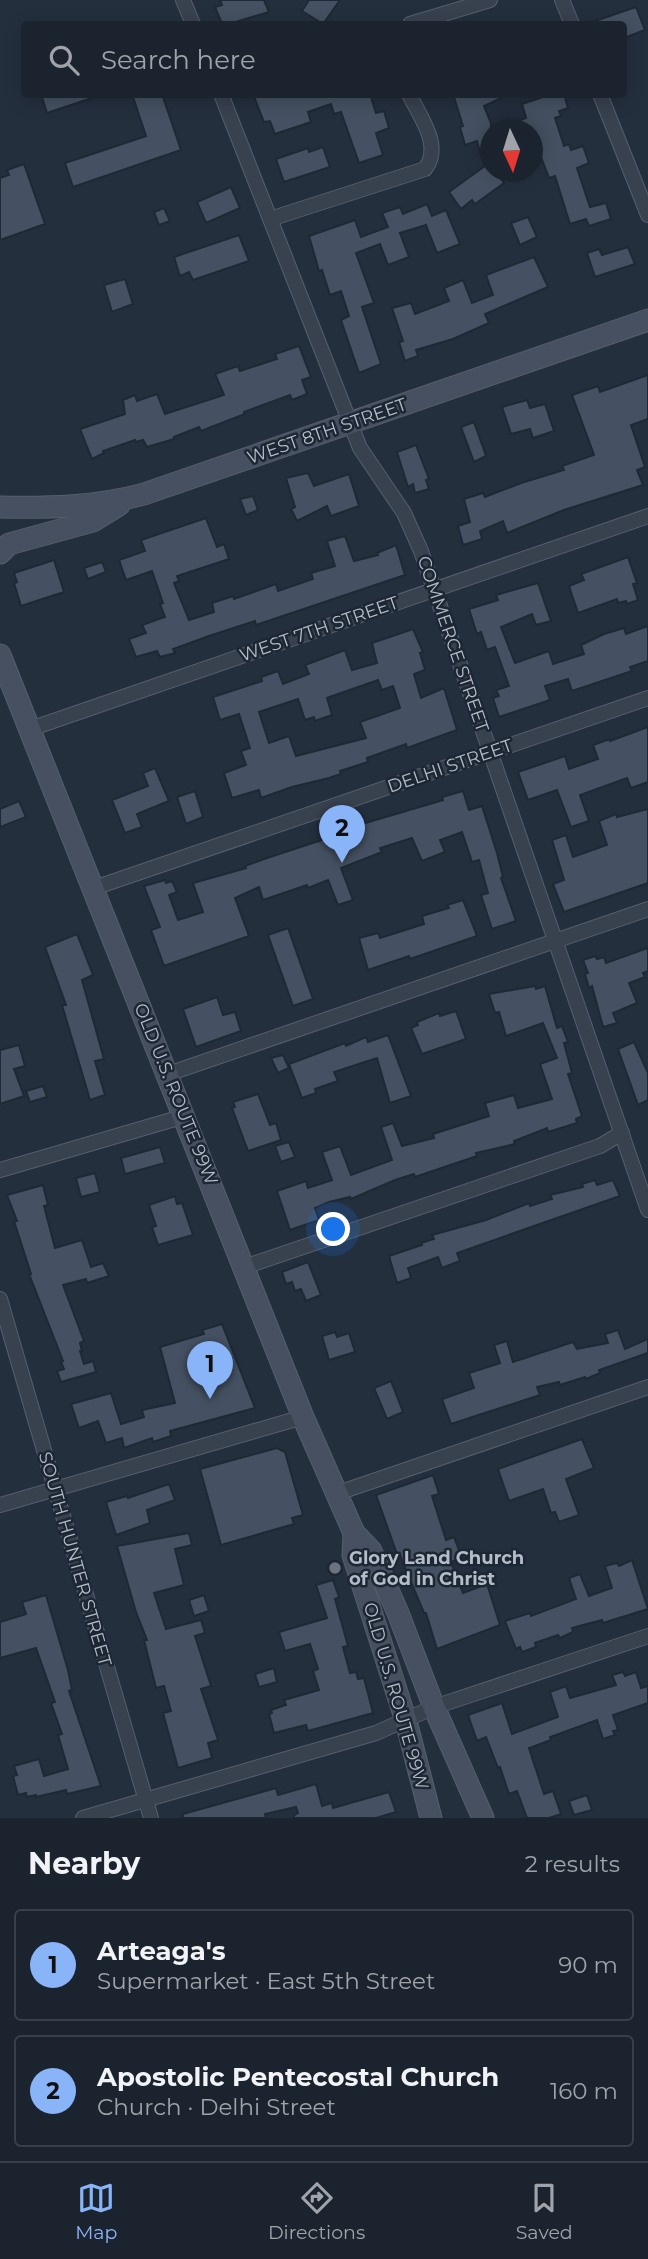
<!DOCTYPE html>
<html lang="en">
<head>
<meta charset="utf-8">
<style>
	body { margin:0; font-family:Montserrat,sans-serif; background:#282f3a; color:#f1f3f6 }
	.compass { position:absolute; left:480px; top:119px; width:63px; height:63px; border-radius:50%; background:#1b232e; box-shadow:0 4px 18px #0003; rotate:176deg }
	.you { position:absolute; left:334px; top:1230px; width:24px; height:24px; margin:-18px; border:5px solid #fff; border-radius:50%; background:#1a73e8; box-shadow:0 0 0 10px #1a73e833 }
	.badge { display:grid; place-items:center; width:46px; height:46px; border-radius:50%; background:#8ab4f8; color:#111; font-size:23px; font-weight:700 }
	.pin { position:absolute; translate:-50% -58px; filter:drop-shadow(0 2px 4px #0008) }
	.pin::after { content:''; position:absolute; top:37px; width:24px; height:21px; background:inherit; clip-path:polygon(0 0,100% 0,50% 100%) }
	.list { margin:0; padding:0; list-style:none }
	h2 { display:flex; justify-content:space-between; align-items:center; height:91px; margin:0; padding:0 28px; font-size:30px }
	h2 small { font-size:23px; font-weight:400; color:#a0a4aa }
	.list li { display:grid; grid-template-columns:46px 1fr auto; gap:21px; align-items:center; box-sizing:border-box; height:112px; margin:0 14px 14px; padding:0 14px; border:2px solid #39404a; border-radius:7px }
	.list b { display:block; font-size:26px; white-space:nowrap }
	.list p { margin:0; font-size:23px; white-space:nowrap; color:#a0a4aa }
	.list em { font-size:23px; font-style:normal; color:#a0a4aa }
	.icon { flex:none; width:38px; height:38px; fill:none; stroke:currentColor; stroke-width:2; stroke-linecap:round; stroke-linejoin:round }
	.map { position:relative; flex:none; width:648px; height:1818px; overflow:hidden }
	.search { position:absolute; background:#1b232e; box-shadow:0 4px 18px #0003; left:21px; right:21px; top:21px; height:77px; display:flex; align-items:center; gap:18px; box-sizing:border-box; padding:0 24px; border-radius:7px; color:#a0a4aa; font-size:26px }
	.sheet { height:343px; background:#1b232e }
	nav { display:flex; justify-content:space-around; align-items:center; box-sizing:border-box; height:98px; border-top:2px solid #39404a; background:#1b232e; font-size:19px; color:#a0a4aa }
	nav a { display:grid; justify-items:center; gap:4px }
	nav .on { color:#8ab4f8 }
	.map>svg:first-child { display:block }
	.building { fill:#455162; stroke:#1f2835; stroke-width:2; fill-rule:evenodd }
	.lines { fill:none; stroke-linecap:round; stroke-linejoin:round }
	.street-casing { stroke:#565f6c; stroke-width:16 }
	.secondary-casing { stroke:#565f6c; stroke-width:23 }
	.street { stroke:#38414e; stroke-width:14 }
	.secondary { stroke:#465061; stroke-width:21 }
	.worship-dot { fill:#6b7280; stroke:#1d2633; stroke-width:2.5 }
	.labels { text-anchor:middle; stroke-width:5; stroke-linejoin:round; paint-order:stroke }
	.street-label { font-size:18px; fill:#b4bcc9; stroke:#1d2633 }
	.poi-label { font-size:18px; font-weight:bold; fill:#b4bcc9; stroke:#1d2633; text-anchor:start }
</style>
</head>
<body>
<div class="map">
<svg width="648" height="1818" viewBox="0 0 648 1818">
	<rect width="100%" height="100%" fill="#242f3e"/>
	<g class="building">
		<path d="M220,0H264L269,12L229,24H222L215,7L222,5Z"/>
		<path d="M309,0H340L323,24L302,11Z"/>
		<path d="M636,7L645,30L624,38V24H592V22Z"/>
		<path d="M41,94H95V97L47,113Z"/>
		<path d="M132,94H162L181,150L73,187L65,163L146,136Z"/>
		<path d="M253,94H370L376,113L384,111L389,128L376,133L383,155L359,163L341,112L334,114L331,104L308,112L311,122L275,134L270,121L264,122Z"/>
		<path d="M453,94H510L484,106L491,123V152L481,156L477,141L465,145L460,127L463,126Z"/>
		<path d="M552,94H564L568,108L559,111L561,116L555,118L564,146L569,144L571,150L583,146L589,163L577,168L590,207L606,203L611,219L589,226L586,219L570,224L555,176L549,178L533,136V130H500L499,128L526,118L522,104Z"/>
		<path d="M323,147L330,167L284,182L276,159L308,148L309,152Z"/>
		<path d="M489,163L491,172H496L504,183L475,204L472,200L461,209L449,192Z"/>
		<path d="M24,164L45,224L0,240V178L9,175L7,170Z"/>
		<path d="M231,187L240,208L206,223L197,202Z"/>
		<path d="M427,204L432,216L446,210L460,244L437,253L426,225L400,233L409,257L388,265L380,244L356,253L374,303L362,307L381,364L359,373L341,320L349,316L341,291L330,295L322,270L319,271L309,236L355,220L361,237L388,227L382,213L400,207L403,214Z"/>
		<path d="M164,208L170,221L159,225L154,212Z"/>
		<path d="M528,217L537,237L520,245L511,223Z"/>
		<path d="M239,235L249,261L193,280L189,272L180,276L174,257Z"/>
		<path d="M628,247L635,264L595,277L587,253L599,249L602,255Z"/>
		<path d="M534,257L548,287L485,314L489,323L453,339L416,350L418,356L405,361L399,342L403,341L392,308L411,303L415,314L449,301L444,288L463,280L472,303L493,295L486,275Z"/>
		<path d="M125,279L133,304L112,312L104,285Z"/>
		<path d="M299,346L311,377L302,380L307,394L292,400L290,395L244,412L245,414L201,431L199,427L174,437V439L147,447L143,440L136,442L135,440L103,451L104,453L92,459L80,429L125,414L123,400L135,395L137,401L157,394L165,414L224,395L215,374L238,366L240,371L277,359L275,354Z"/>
		<path d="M648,375V419L631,425L645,467L637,470L643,485L564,510L507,533L503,521L480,531L482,539L463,545L458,526L470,522L464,499L483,493L485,497L521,483L564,470L562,466L594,455L572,395L598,386L600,392Z"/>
		<path d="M527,400L530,408L545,404L554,431L533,438L530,429L511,434L502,407Z"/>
		<path d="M474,422L486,456L474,462L461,427Z"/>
		<path d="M416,445L429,479L426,480L429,489L415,493L413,484L408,487L397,452Z"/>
		<path d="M308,473L314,486L349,474L359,506L331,516L327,506L297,521L291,509L295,507L286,478Z"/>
		<path d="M253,496L258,510L246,515L240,499Z"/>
		<path d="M206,518L217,547L224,544L229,559L177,576L179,581L174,583L189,620L214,612L212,603L233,596L234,599L276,584L278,591L313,579L311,573L335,566L327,541L345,536L354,561L378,555L377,553L396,545L405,575L256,625L255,621L209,636L173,649L175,653L160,657L157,651L136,657L129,639L146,633L142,625L165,617L160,604L163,603L152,571L126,580L119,560L145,551L141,540Z"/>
		<path d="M628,557L637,583L633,584L638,600L627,604L626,601L618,603L617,599L578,613L569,586L584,580L581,574Z"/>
		<path d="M54,560L64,592L21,606L14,583L17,582L14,573Z"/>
		<path d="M102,562L106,572L88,579L84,568Z"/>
		<path d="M538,583L551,621L536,625L532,614L501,627L515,663L549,651L553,664L584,654L581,645L604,634L624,628L626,634L648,626V661L630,667L632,671L572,691L568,679L545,686L550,700L499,717L493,698L499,696L496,690L509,686L495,647L487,650L481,632L477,634L469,609L498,600L496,595Z"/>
		<path d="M413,629L423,652L420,653L425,670L414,674L421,698L444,688L457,730L407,748L406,744L367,758L368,762L340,771L341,774L329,778L292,787L261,798L259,790L232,798L224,773L246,765L241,751L250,748L239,714L220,720L213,697L262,681L261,677L278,671L283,684L309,674L305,665L345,650L352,670L377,663L372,643ZM378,680L382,690L393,686L400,708L360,722L366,738L296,756L289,736L269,743L259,712L298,699L305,720L314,717L315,721L332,715L327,698Z"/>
		<path d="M648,727V782L631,788L627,778L580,795L589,821L571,827L557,790L528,800L518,772L565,756L569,769L598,759L593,745L610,739V741Z"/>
		<path d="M155,768L169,801L137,814L142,827L125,833L112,800L148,786L143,773Z"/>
		<path d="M195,791L203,817L186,824L177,797Z"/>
		<path d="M463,791L469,810L482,806L497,853L503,877L501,878L516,921L492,929L481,895L488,893L479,860L472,862L462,832L440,840L445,852L422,861L412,838L380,848L382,852L341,868L353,900L338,905L328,880L308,888L307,885L263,900L259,887L235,898L249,936L164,966L151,930L160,927L144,886L165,880L166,883L172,881L177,892L169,895L178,920L203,912L193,883L246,868L245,866L267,858L340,834L346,831L345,829L443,800L442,797Z"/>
		<path d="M19,801L26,817L0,827V809Z"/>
		<path d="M648,809V883L564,912L553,884L564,880L552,840L566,835L573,857L607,845L599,821L616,814L617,817Z"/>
		<path d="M463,900L477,936L410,959L409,956L368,970L359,938L378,933L380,938L424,924L422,916L449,908L447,905Z"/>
		<path d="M288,928L313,999L293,1006L268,935Z"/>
		<path d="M77,934L93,975L82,980L104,1059L95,1061L105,1095L90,1100L62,1005H66L45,947Z"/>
		<path d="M648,948V971L643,973L645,977L629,983L637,1003L613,1013L617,1023L603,1027L592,986L589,988L585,974L588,973L583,960L595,956L597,959L604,957L606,963Z"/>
		<path d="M535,986L536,989L545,986L557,1028L562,1026L568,1042L564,1043L572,1073L568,1074L582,1116L576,1119L577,1123L548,1132L547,1128L514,1141L515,1144L476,1153L477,1156L415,1177L414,1174L395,1180L351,1199L350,1197L329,1202L315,1208L319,1220L290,1230L277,1191L306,1181L308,1188L332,1180L322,1152L340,1146L351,1175L392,1160L381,1127L393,1123L402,1146L434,1138L433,1134L489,1116L485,1103L514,1095L518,1108L552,1099L540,1064L557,1058L543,1023L506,1036L499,1012L495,1013L489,994Z"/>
		<path d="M217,997L223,1015L235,1012L241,1031L196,1047L183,1009Z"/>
		<path d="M456,1011L466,1039L422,1054L411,1028L418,1025L417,1022L439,1013L440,1016Z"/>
		<path d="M388,1035L411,1096L390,1103L377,1058L334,1072L338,1081L315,1089L316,1093L302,1098L289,1064L345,1043L346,1046L366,1037L368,1042Z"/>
		<path d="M634,1042L648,1073V1100L638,1105L618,1049Z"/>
		<path d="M19,1045L25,1066L14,1069L24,1096L0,1104V1050Z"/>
		<path d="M283,1055L289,1068L278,1073L271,1058Z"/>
		<path d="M43,1086L47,1097L30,1102L26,1091Z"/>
		<path d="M258,1094L270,1125L276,1123L281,1140L248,1151L232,1108L235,1107L233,1102Z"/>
		<path d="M289,1142L295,1157L281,1162L275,1146Z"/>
		<path d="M160,1147L165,1163L125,1174L121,1158Z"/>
		<path d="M95,1173L100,1192L81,1197L76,1178Z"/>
		<path d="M595,1180L597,1185L613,1180L620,1196L457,1253L460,1261L442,1268L438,1257L408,1268L411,1278L397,1283L389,1256L422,1245L421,1243L434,1239L432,1235L486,1220L529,1203L530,1206L552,1199L550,1195L583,1187L582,1184Z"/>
		<path d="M43,1185L48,1205L44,1206L55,1248L82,1240L91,1267L103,1263L109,1276L87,1283L86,1279L63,1285L84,1341L80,1343L82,1351H80L84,1364L93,1361L96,1372L61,1382L57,1371L64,1369L61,1362L63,1361L29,1274H31L14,1221H17L7,1195Z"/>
		<path d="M175,1196L177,1204L182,1203L193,1235L158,1245L152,1227L156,1226L149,1205Z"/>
		<path d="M308,1262L321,1295L306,1301L301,1289L295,1291L292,1282L286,1284L282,1272Z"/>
		<path d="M222,1324L255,1408L170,1431L171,1436L153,1442L152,1438L124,1448L122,1438L106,1443L98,1421L79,1428L71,1404L111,1393L121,1424L144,1417L142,1410L175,1403L160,1347L204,1334L202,1330Z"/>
		<path d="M618,1330L625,1349L648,1339V1353L599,1370L600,1373L586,1379L585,1377L560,1385L559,1382L537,1387L540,1395L451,1424L442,1399L474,1388L469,1373L500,1363L494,1345L507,1341L513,1362L573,1342L577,1349L608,1343L605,1334Z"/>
		<path d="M335,1332L337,1337L349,1333L355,1352L329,1360L322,1336Z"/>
		<path d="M391,1381L403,1412L387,1419L374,1388Z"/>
		<path d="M582,1439L594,1468L566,1479L579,1515L559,1522L555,1512L551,1513L543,1489L509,1501L498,1469Z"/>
		<path d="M277,1448L285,1452L303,1515L292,1518L294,1524L221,1545L200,1469Z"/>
		<path d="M433,1475L439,1494L432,1496L446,1540L454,1537L462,1558L451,1562L463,1593L487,1584L500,1625L437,1649L426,1613H424L399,1553L397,1554L376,1495Z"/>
		<path d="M169,1484L175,1500L147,1510L150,1523L116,1535L106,1502L127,1496L128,1498Z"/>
		<path d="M189,1533L192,1545L175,1549L184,1585L154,1593L166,1629L201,1620L205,1633L195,1636L211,1686L201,1689L218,1740L208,1743L212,1758L178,1768L163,1713L171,1711L164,1686L156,1688L144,1640H147L136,1612L117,1546Z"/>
		<path d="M632,1560L648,1609L603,1623L602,1620L572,1628L573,1632L560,1638L558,1635L535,1643L536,1647L522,1652L520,1647L516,1649L505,1621L530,1613L531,1616L576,1599L569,1578L580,1574L589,1596L612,1588L605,1566L617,1563L619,1566Z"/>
		<path d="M333,1580L339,1597L335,1599L348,1646L343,1647L350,1673L356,1672L358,1679L364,1678L373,1713L308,1731L306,1725L274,1733L269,1714L272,1713L271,1710L286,1705L284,1700L319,1690L313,1671L318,1669L310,1644L285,1651L279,1632L327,1618L316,1585Z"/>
		<path d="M46,1595L68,1670L72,1690L69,1691L101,1786L67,1794L66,1790L36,1797V1795L27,1797L26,1793L18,1795L13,1776L17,1775L14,1766L39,1759L44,1776L68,1769L58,1735L62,1734L51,1703L55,1702L36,1648L0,1658V1622L26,1614L22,1602Z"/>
		<path d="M204,1595L209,1611L194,1616L189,1600Z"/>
		<path d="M274,1668L277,1682L259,1687L255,1674Z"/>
		<path d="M623,1672L625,1676L636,1672L641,1688L648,1686V1703L613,1715L618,1730L613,1731L615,1735L603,1739L597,1720L550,1737L551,1740L529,1748L544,1794L553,1791L561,1814L549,1818H527L517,1791L509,1794L500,1767L498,1768L486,1737L477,1741L468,1715L502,1703L512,1734L558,1717L550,1692L566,1686L570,1698L616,1685L612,1675Z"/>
		<path d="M316,1784L322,1806L332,1803L333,1808L389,1792L396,1812L376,1818H294V1815L298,1813L296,1807L265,1814L266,1818H183V1814L276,1788L278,1795Z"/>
		<path d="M587,1795L592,1810L574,1815L569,1801Z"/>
	</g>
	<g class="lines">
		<g class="street-casing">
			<g id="street">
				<path d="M183,0L193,24"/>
				<path d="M562,0L572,24"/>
				<path d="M410,24L490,0"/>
				<path d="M221,94L360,448L404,513L421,551L648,1210"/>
				<path d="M600,94L648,215"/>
				<path d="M270,219L425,169C443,146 420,117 409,94"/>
				<path d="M30,729L648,516"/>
				<path d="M94,888L648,698"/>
				<path d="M168,1074L648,909"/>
				<path d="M0,1170L185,1116"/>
				<path d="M244,1267L600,1146L622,1133"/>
				<path d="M0,1299L151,1818"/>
				<path d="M335,1494L648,1387"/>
				<path d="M0,1505L303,1417"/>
				<path d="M83,1818L376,1733L434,1707L648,1636"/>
			</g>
		</g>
		<g class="secondary-casing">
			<g id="secondary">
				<path d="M0,507C49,508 96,507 144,494L648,320"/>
				<path d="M0,553L9,544L93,521L119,505"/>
				<path d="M0,655L303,1417L354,1533L371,1551L398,1613L434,1707L483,1818"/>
				<path d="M354,1533L353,1555L406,1721L431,1818"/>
			</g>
		</g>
		<use href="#street" class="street"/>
		<use href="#secondary" class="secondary"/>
	</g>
	<circle class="worship-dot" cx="335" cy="1568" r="7"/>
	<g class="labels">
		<g class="street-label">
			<text transform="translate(327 431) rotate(-19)" y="6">WEST 8TH STREET</text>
			<text transform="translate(319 629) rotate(-19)" y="6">WEST 7TH STREET</text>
			<text transform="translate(453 644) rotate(71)" y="6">COMMERCE STREET</text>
			<text transform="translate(450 766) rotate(-19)" y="6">DELHI STREET</text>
			<text transform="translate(176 1094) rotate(68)" y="6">OLD U.S. ROUTE 99W</text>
			<text transform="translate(75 1559) rotate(74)" y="6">SOUTH HUNTER STREET</text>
			<text transform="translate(396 1696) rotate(74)" y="6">OLD U.S. ROUTE 99W</text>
		</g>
		<g class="poi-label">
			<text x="349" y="1564">Glory Land Church<tspan x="349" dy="21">of God in Christ</tspan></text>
		</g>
	</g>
</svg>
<svg class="compass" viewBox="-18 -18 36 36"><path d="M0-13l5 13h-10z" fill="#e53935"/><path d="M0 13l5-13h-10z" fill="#a0a4aa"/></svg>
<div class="you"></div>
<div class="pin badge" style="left:210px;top:1399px">1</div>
<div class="pin badge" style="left:342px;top:863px">2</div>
<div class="search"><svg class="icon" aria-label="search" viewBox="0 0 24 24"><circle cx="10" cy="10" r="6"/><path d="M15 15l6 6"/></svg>Search here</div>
</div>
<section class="sheet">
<h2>Nearby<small>2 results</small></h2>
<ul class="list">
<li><span class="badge">1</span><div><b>Arteaga's</b><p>Supermarket · East 5th Street</p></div><em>90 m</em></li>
<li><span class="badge">2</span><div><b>Apostolic Pentecostal Church</b><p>Church · Delhi Street</p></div><em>160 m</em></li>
</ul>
</section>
<nav>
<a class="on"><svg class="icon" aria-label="map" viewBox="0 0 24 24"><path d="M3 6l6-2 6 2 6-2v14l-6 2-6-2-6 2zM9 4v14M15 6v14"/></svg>Map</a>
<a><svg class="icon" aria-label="directions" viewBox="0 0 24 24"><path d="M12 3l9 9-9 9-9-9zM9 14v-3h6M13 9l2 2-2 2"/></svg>Directions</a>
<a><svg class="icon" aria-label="saved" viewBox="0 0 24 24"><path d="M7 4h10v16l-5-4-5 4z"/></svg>Saved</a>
</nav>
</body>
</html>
